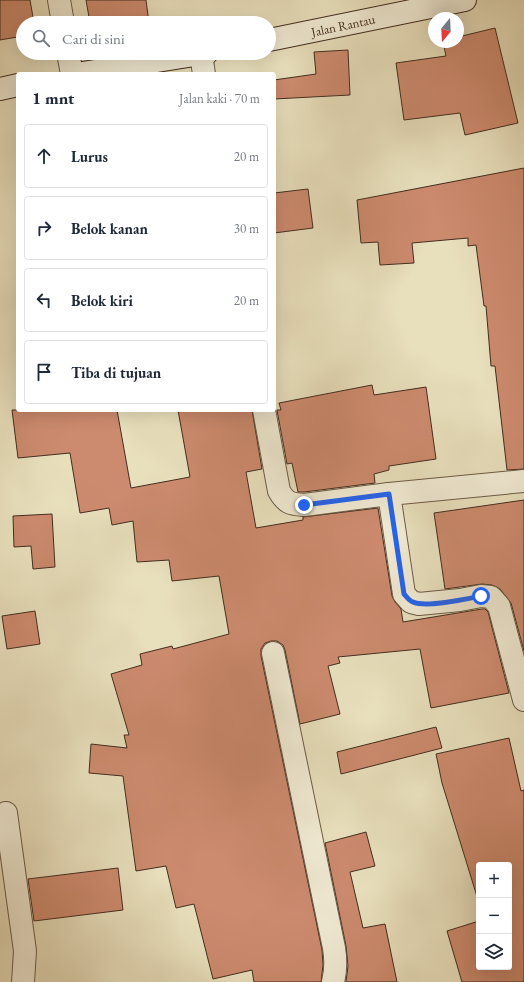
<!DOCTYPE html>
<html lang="id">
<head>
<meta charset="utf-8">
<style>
	body { margin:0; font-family:"EB Garamond",serif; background:#f2f2f3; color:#1f2937 }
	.controls { position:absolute; right:12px; bottom:12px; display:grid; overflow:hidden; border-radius:4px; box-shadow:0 4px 16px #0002 }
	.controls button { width:36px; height:36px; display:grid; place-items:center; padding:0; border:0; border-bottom:1px solid #e0e1e3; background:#fff; color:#1f2937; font:20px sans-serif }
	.compass { position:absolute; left:428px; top:12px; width:36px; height:36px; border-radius:50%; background:#fff; box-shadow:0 4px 16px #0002; rotate:198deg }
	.stop { position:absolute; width:12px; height:12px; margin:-9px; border:3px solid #2563eb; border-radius:50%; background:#fff }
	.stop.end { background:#2563eb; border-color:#fff; box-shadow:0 1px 4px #0008 }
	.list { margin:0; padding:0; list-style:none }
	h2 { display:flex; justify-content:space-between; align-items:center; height:52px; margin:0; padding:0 16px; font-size:17px }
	h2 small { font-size:13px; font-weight:400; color:#747a83 }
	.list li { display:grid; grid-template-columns:26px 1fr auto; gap:12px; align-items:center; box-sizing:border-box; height:64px; margin:0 8px 8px; padding:0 8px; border:1px solid #e0e1e3; border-radius:4px }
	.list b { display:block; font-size:15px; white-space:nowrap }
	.list em { font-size:13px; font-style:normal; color:#747a83 }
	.icon { flex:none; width:22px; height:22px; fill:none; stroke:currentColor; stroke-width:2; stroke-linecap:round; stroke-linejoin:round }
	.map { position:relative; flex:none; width:524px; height:982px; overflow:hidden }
	.search { position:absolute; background:#fff; box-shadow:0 4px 16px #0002; left:16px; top:16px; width:260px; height:44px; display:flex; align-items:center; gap:10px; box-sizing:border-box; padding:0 14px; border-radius:22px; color:#747a83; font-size:15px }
	.panel { position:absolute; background:#fff; box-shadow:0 4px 16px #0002; left:16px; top:72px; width:260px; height:340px; border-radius:4px }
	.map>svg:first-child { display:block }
	.building { fill:#cc8a6e; stroke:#432d1e }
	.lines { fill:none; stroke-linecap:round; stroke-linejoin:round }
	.minor-casing { stroke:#6c5a46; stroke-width:24 }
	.secondary-casing { stroke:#432d1e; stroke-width:24 }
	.minor { stroke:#f0ead3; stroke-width:22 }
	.secondary { stroke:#f0ead3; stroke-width:22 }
	.route { stroke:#2563eb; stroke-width:5 }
	.labels { text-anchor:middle; stroke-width:3; stroke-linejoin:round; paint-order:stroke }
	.street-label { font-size:13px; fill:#432d1e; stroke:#f0ead3 }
</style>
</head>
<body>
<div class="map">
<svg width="524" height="982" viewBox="0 0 524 982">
	<rect width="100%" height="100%" fill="#e8dfbc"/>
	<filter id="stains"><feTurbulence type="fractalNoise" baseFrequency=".005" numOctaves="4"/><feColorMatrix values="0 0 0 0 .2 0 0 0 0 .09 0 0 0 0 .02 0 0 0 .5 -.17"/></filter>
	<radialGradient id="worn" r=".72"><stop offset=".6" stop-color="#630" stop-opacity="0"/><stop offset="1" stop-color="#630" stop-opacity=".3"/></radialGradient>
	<g class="building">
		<path d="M0,0H30L34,23H23V36L0,40Z"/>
		<path d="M86,0H146L149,23H90Z"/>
		<path d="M495,28L518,123L465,135L460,113L404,120L396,63L446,56L443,42H458V37Z"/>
		<path d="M348,50L350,95L274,99V80L316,74L314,52Z"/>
		<path d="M524,168V469L507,470L495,366H491L486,306H484L476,245L468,246V238L412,243L414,263L380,265L378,242L361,243L357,200Z"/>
		<path d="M308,189L313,228L274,233V193Z"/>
		<path d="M372,385L374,395L426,387L436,459L389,466V470L374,474L375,483L304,492H298L292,463L287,464L277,410H281L279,403Z"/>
		<path d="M12,410H117L131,488L190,477L178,410H252L262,469L246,472L256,528L303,520V517L378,508L392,596L395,602L401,609L403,622L482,609H485L488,612L509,693L431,708L420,649L338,657L340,663L328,666L340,714L300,724L285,650L283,645L277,641H271L265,643L261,649V656L322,950L323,965L321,982H254L252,970L213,979L194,904L176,908L166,866L136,871L123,776L89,773L91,744L127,748L124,735H129L111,674L142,665L140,654L172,646L173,649L229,634L219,576L172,581L169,560L137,562L133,521L112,525L109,508L80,513L70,453L18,458Z"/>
		<path d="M524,500V651L511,603L500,589L492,585L482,584L445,589L434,513Z"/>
		<path d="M52,514L55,567L33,569L31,546L14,547L13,516Z"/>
		<path d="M35,611L40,644L7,649L2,616Z"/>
		<path d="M436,727L442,748L341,774L337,752Z"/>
		<path d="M509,738L521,791L524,790V982H462L447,931L479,921V967H509V865H479V903L442,783L436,754Z"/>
		<path d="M366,832L375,866L350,872L363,928L385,924L397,982H346L348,966L346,946L325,843Z"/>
		<path d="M118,868L123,910L34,921L28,879Z"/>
	</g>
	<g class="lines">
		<g class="minor-casing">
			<g id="minor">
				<path d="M59,0L63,23"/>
				<path d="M68,53L72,74"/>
				<path d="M201,54L204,74"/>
				<path d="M264,410L279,491C286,503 290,504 304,505L389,494L524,481"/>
				<path d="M389,494L404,594L411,602L419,604L460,600L481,596L491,597L499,606L524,700"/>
				<path d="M273,653L334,948C336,960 336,970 333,982"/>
				<path d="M6,813L25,951L23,982"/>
			</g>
		</g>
		<g class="secondary-casing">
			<g id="secondary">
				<path d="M269,40L465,0"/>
				<path d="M76,74L207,53"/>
				<path d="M0,89L18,85"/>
			</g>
		</g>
		<use href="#minor" class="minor"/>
		<use href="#secondary" class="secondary"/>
	</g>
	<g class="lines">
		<path class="route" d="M304,505L389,494L404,594C407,597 409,601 413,602C426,608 466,599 481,596"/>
	</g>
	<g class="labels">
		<g class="street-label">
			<text transform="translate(343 25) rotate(-12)" y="5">Jalan Rantau</text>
		</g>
	</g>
	<rect width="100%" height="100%" filter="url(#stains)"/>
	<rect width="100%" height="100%" fill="url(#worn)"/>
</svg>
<div class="controls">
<button>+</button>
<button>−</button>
<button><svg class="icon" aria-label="layers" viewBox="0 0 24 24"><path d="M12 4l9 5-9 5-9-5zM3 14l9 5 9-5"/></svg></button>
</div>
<svg class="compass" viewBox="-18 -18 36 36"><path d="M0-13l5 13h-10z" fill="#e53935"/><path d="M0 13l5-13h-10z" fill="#747a83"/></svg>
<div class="stop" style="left:481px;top:596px"></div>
<div class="stop end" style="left:304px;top:505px"></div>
<div class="search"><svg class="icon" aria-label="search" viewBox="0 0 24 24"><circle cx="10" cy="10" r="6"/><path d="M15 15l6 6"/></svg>Cari di sini</div>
<section class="panel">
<h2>1 mnt<small>Jalan kaki · 70 m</small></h2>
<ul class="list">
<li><svg class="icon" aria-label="ahead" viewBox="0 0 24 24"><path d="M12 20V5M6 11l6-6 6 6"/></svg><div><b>Lurus</b></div><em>20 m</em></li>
<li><svg class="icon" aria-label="right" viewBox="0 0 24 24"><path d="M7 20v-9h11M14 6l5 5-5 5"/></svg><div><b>Belok kanan</b></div><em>30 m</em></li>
<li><svg class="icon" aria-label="left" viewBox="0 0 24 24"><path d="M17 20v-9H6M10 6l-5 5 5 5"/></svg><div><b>Belok kiri</b></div><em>20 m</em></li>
<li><svg class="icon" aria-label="arrive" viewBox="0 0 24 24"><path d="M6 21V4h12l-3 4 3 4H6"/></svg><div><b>Tiba di tujuan</b></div></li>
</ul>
</section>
</div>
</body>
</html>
